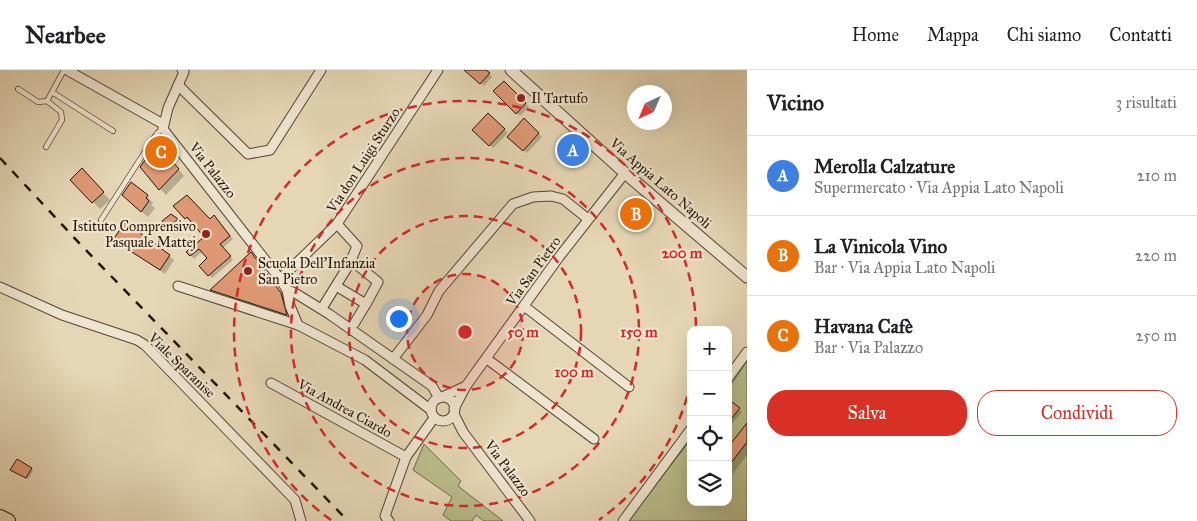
<!DOCTYPE html>
<html lang="it">
<head>
<meta charset="utf-8">
<style>
	body { margin:0; font-family:"IM FELL Great Primer",serif; background:#f2f2f2; color:#202124 }
	.controls { position:absolute; right:15px; bottom:15px; display:grid; overflow:hidden; border-radius:10px; box-shadow:0 5px 20px #0002 }
	.controls button { width:45px; height:45px; display:grid; place-items:center; padding:0; border:0; border-bottom:1px solid #e0e0e0; background:#fff; color:#202124; font:25px sans-serif }
	.compass { position:absolute; left:627px; top:15px; width:45px; height:45px; border-radius:50%; background:#fff; box-shadow:0 5px 20px #0002; rotate:224deg }
	.you { position:absolute; left:398px; top:248px; width:18px; height:18px; margin:-12px; border:4px solid #fff; border-radius:50%; background:#1a73e8; box-shadow:0 0 0 8px #1a73e833 }
	.badge { display:grid; place-items:center; width:32px; height:32px; border-radius:50%; background:#d93025; color:#fff; font-size:16px; font-weight:700 }
	.pin { position:absolute; translate:-50% -50%; border:2px solid #fff; box-shadow:0 1px 5px #0006 }
	.list { margin:0; padding:0; list-style:none }
	h2 { display:flex; justify-content:space-between; align-items:center; height:65px; margin:0; padding:0 20px; font-size:21px }
	h2 small { font-size:16px; font-weight:400; color:#757577 }
	.list li { display:grid; grid-template-columns:32px 1fr auto; gap:15px; align-items:center; box-sizing:border-box; height:80px; padding:0 20px; border-top:1px solid #e0e0e0 }
	.list b { display:block; font-size:19px; white-space:nowrap }
	.list p { margin:0; font-size:16px; white-space:nowrap; color:#757577 }
	.list em { font-size:16px; font-style:normal; color:#757577 }
	.actions { display:flex; gap:10px; padding:15px 20px }
	.actions a { flex:1; padding:11px 0; border:1px solid #d93025; border-radius:20px; text-align:center; font-size:18px; color:#d93025 }
	.actions .main { background:#d93025; color:#fff }
	.icon { flex:none; width:28px; height:28px; fill:none; stroke:currentColor; stroke-width:2; stroke-linecap:round; stroke-linejoin:round }
	.map { position:relative; flex:none; width:747px; height:451px; overflow:hidden }
	header { display:flex; align-items:center; gap:30px; box-sizing:border-box; height:70px; padding:0 25px; background:#fff; border-bottom:1px solid #e0e0e0 }
	header strong { font-size:24px }
	nav { display:flex; gap:28px; margin-inline-start:auto; font-size:18px }
	main { display:flex }
	aside { flex:1; background:#fff }
	.map>svg:first-child { display:block }
	.park { fill:#b8bd8b; stroke:#6e6948 }
	.shadow { fill:#0003 }
	.building { fill:#de9974; stroke:#241505 }
	.lines { fill:none; stroke-linecap:round; stroke-linejoin:round }
	.service-casing { stroke:#544531; stroke-width:6 }
	.minor-casing { stroke:#544531; stroke-width:11 }
	.tertiary-casing { stroke:#544531; stroke-width:13 }
	.primary-casing { stroke:#241505; stroke-width:16 }
	.service { stroke:#eee4cf; stroke-width:4.5 }
	.minor { stroke:#eee4cf; stroke-width:9 }
	.tertiary { stroke:#eee4cf; stroke-width:11 }
	.primary { stroke:#e5d6b5; stroke-width:14 }
	.rail { stroke:#241505; stroke-width:2.5; stroke-dasharray:9 9; stroke-linecap:butt }
	.ring { fill:none; stroke:#d62828; stroke-width:2.5; stroke-dasharray:9 6 }
	.poi-dot { fill:#8f2418; stroke:#eee4cf; stroke-width:2 }
	.labels { text-anchor:middle; stroke-width:4.5; stroke-linejoin:round; paint-order:stroke }
	.poi-label { font-size:14px; fill:#241505; stroke:#eee4cf; text-anchor:start }
	.street-label { font-size:14px; fill:#241505; stroke:#eee4cf }
	.centre { fill:#d62828; stroke:#eee4cf; stroke-width:2.5 }
	.ring-label { font-size:15px; text-anchor:middle; font-weight:bold; fill:#d62828; stroke:#eee4cf; stroke-width:4.5; stroke-linejoin:round; paint-order:stroke }
</style>
</head>
<body>
<header>
<strong>Nearbee</strong>
<nav><a>Home</a><a>Mappa</a><a>Chi siamo</a><a>Contatti</a></nav>
</header>
<main>
<div class="map">
<svg width="747" height="451" viewBox="0 0 747 451">
	<rect width="100%" height="100%" fill="#e5d6b5"/>
	<filter id="stains"><feTurbulence type="fractalNoise" baseFrequency=".004" numOctaves="4"/><feColorMatrix values="0 0 0 0 .2 0 0 0 0 .09 0 0 0 0 .02 0 0 0 .5 -.17"/></filter>
	<radialGradient id="worn" r=".72"><stop offset=".6" stop-color="#630" stop-opacity="0"/><stop offset="1" stop-color="#630" stop-opacity=".3"/></radialGradient>
	<g class="park">
		<path d="M747,291V451H628L691,369V432H728V319Z"/>
		<path d="M424,374L461,411L458,416L503,451H484L476,445L472,451H451L443,445L452,427L413,400Z"/>
	</g>
	<g class="shadow">
		<path d="M465,0H484L492,7L484,16Z"/>
		<path d="M504,13L529,37L520,46L495,21Z"/>
		<path d="M488,45L508,63L493,78L474,60Z"/>
		<path d="M524,50L542,67L527,83L509,66Z"/>
		<path d="M164,82L184,106L166,125L160,119Z"/>
		<path d="M82,100L110,130L100,139L72,110Z"/>
		<path d="M147,126L153,133L151,135L155,138L148,147L130,132Z"/>
		<path d="M175,136L210,151L218,150L233,169L223,178L233,190L212,208L200,196L209,189L203,181L194,189L188,182L205,167Z"/>
		<path d="M171,145L180,153L172,160L164,151Z"/>
		<path d="M114,170L169,186L174,190L165,204Z"/>
		<path d="M254,186L284,227L289,247L212,220Z"/>
		<path d="M728,332L742,342L731,355L728,353Z"/>
		<path d="M747,359V385L728,410V371L732,374Z"/>
		<path d="M31,399L33,401L28,409L14,401Z"/>
	</g>
	<g class="building">
		<path d="M464,0H486L490,3L480,14Z"/>
		<path d="M504,11L526,33L516,44L493,21Z"/>
		<path d="M488,43L505,59L489,76L472,60Z"/>
		<path d="M524,48L539,63L523,81L507,67Z"/>
		<path d="M157,74L179,99L159,120L140,97Z"/>
		<path d="M82,98L104,122L92,133L70,110Z"/>
		<path d="M131,112L148,125L146,128L149,131L141,142L122,125Z"/>
		<path d="M187,125L210,149L214,145L230,166L220,174L231,186L208,206L199,196L207,188L199,179L190,186L186,182L204,167L187,147L185,149L173,136Z"/>
		<path d="M171,144L178,149L168,158L162,151Z"/>
		<path d="M125,152L170,185L160,200L113,170Z"/>
		<path d="M251,182L281,223L287,245L210,220Z"/>
		<path d="M728,329L740,338L728,353Z"/>
		<path d="M747,353V372L728,397V369L732,372Z"/>
		<path d="M17,389L32,398L26,408L10,400Z"/>
	</g>
	<g class="lines">
		<g class="service-casing">
			<g id="service">
				<path d="M64,0L52,22L113,61"/>
				<path d="M18,19L38,32L48,31"/>
				<path d="M46,77L62,50L61,42L47,31L52,22"/>
				<path d="M101,150L157,63L163,59"/>
			</g>
		</g>
		<g class="minor-casing">
			<g id="minor">
				<path d="M67,0L163,54"/>
				<path d="M182,0L184,2L168,38L163,59L280,209L287,220L290,236L298,255L365,290L431,340"/>
				<path d="M178,15L248,84L270,80L321,0"/>
				<path d="M351,190L378,212L366,234"/>
				<path d="M280,209L337,154L438,0"/>
				<path d="M178,216L298,255"/>
				<path d="M336,216L366,234L354,254"/>
				<path d="M0,217L62,245L137,270L145,275L295,430L301,451"/>
				<path d="M287,220L295,223L329,244L432,316L439,328"/>
				<path d="M324,235L350,193L357,176L337,154"/>
				<path d="M524,236L629,317"/>
				<path d="M393,289L427,245L439,221L513,134L533,127L551,126L563,129L588,149"/>
				<path d="M487,289L594,369"/>
				<path d="M728,308L747,282"/>
				<path d="M271,313L406,387L385,446L389,451"/>
				<path d="M442,327L466,316"/>
				<circle cx="443" cy="339" r="12"/>
				<path d="M454,339L466,316L559,187L625,103"/>
				<path d="M454,344L463,362L530,451"/>
				<path d="M406,387L434,348"/>
				<path d="M623,451L691,359"/>
			</g>
		</g>
		<g class="tertiary-casing">
			<path id="tertiary" d="M511,0L625,103L747,207"/>
		</g>
		<g class="primary-casing">
			<path id="primary" d="M0,447L8,451"/>
		</g>
		<use href="#service" class="service"/>
		<use href="#minor" class="minor"/>
		<use href="#tertiary" class="tertiary"/>
		<use href="#primary" class="primary"/>
		<path class="rail" d="M0,88L81,175L348,451"/>
	</g>
	<circle cx="465" cy="262" r="58" fill="#d62828" fill-opacity=".12"/>
	<g class="ring">
		<circle cx="465" cy="262" r="58"/>
		<circle cx="465" cy="262" r="116"/>
		<circle cx="465" cy="262" r="174"/>
		<path d="M691 312A231 231 0 0 1 599 450M331 450A231 231 0 1 1 696 258"/>
	</g>
	<g class="poi-dot">
		<circle cx="521" cy="28" r="5"/>
		<circle cx="206" cy="164" r="5"/>
		<circle cx="248" cy="201" r="5"/>
	</g>
	<g class="labels">
		<g class="poi-label">
			<text x="531" y="33">Il Tartufo</text>
			<text x="196" y="161" text-anchor="end">Istituto Comprensivo<tspan x="196" dy="16">Pasquale Mattej</tspan></text>
			<text x="258" y="198">Scuola Dell'Infanzia<tspan x="258" dy="16">San Pietro</tspan></text>
		</g>
		<g class="street-label">
			<text transform="translate(363 90) rotate(-57)" y="5">Via don Luigi Sturzo</text>
			<text transform="translate(213 100) rotate(52)" y="5">Via Palazzo</text>
			<text transform="translate(661 113) rotate(41)" y="5">Via Appia Lato Napoli</text>
			<text transform="translate(533 201) rotate(-54)" y="5">Via San Pietro</text>
			<text transform="translate(182 295) rotate(44)" y="5">Viale Sparanise</text>
			<text transform="translate(345 338) rotate(29)" y="5">Via Andrea Ciardo</text>
			<text transform="translate(508 398) rotate(53)" y="5">Via Palazzo</text>
		</g>
	</g>
	<circle cx="465" cy="262" r="8" class="centre"/>
	<g class="ring-label">
		<text x="682" y="188">200 m</text>
		<text x="523" y="267">50 m</text>
		<text x="639" y="267">150 m</text>
		<text x="574" y="307">100 m</text>
	</g>
	<rect width="100%" height="100%" filter="url(#stains)"/>
	<rect width="100%" height="100%" fill="url(#worn)"/>
</svg>
<div class="controls">
<button>+</button>
<button>−</button>
<button><svg class="icon" aria-label="locate" viewBox="0 0 24 24"><circle cx="12" cy="12" r="6"/><path d="M12 2v4M12 18v4M2 12h4M18 12h4"/></svg></button>
<button><svg class="icon" aria-label="layers" viewBox="0 0 24 24"><path d="M12 4l9 5-9 5-9-5zM3 14l9 5 9-5"/></svg></button>
</div>
<svg class="compass" viewBox="-18 -18 36 36"><path d="M0-13l5 13h-10z" fill="#e53935"/><path d="M0 13l5-13h-10z" fill="#757577"/></svg>
<div class="you"></div>
<div class="pin badge" style="left:573px;top:80px;background:#3f7fe0">A</div>
<div class="pin badge" style="left:636px;top:144px;background:#e8710a">B</div>
<div class="pin badge" style="left:161px;top:82px;background:#e8710a">C</div>
</div>
<aside>
<h2>Vicino<small>3 risultati</small></h2>
<ul class="list">
<li><span class="badge" style="background:#3f7fe0">A</span><div><b>Merolla Calzature</b><p>Supermercato · Via Appia Lato Napoli</p></div><em>210 m</em></li>
<li><span class="badge" style="background:#e8710a">B</span><div><b>La Vinicola Vino</b><p>Bar · Via Appia Lato Napoli</p></div><em>220 m</em></li>
<li><span class="badge" style="background:#e8710a">C</span><div><b>Havana Cafè</b><p>Bar · Via Palazzo</p></div><em>250 m</em></li>
</ul>
<div class="actions"><a class="main">Salva</a><a>Condividi</a></div>
</aside>
</main>
</body>
</html>
